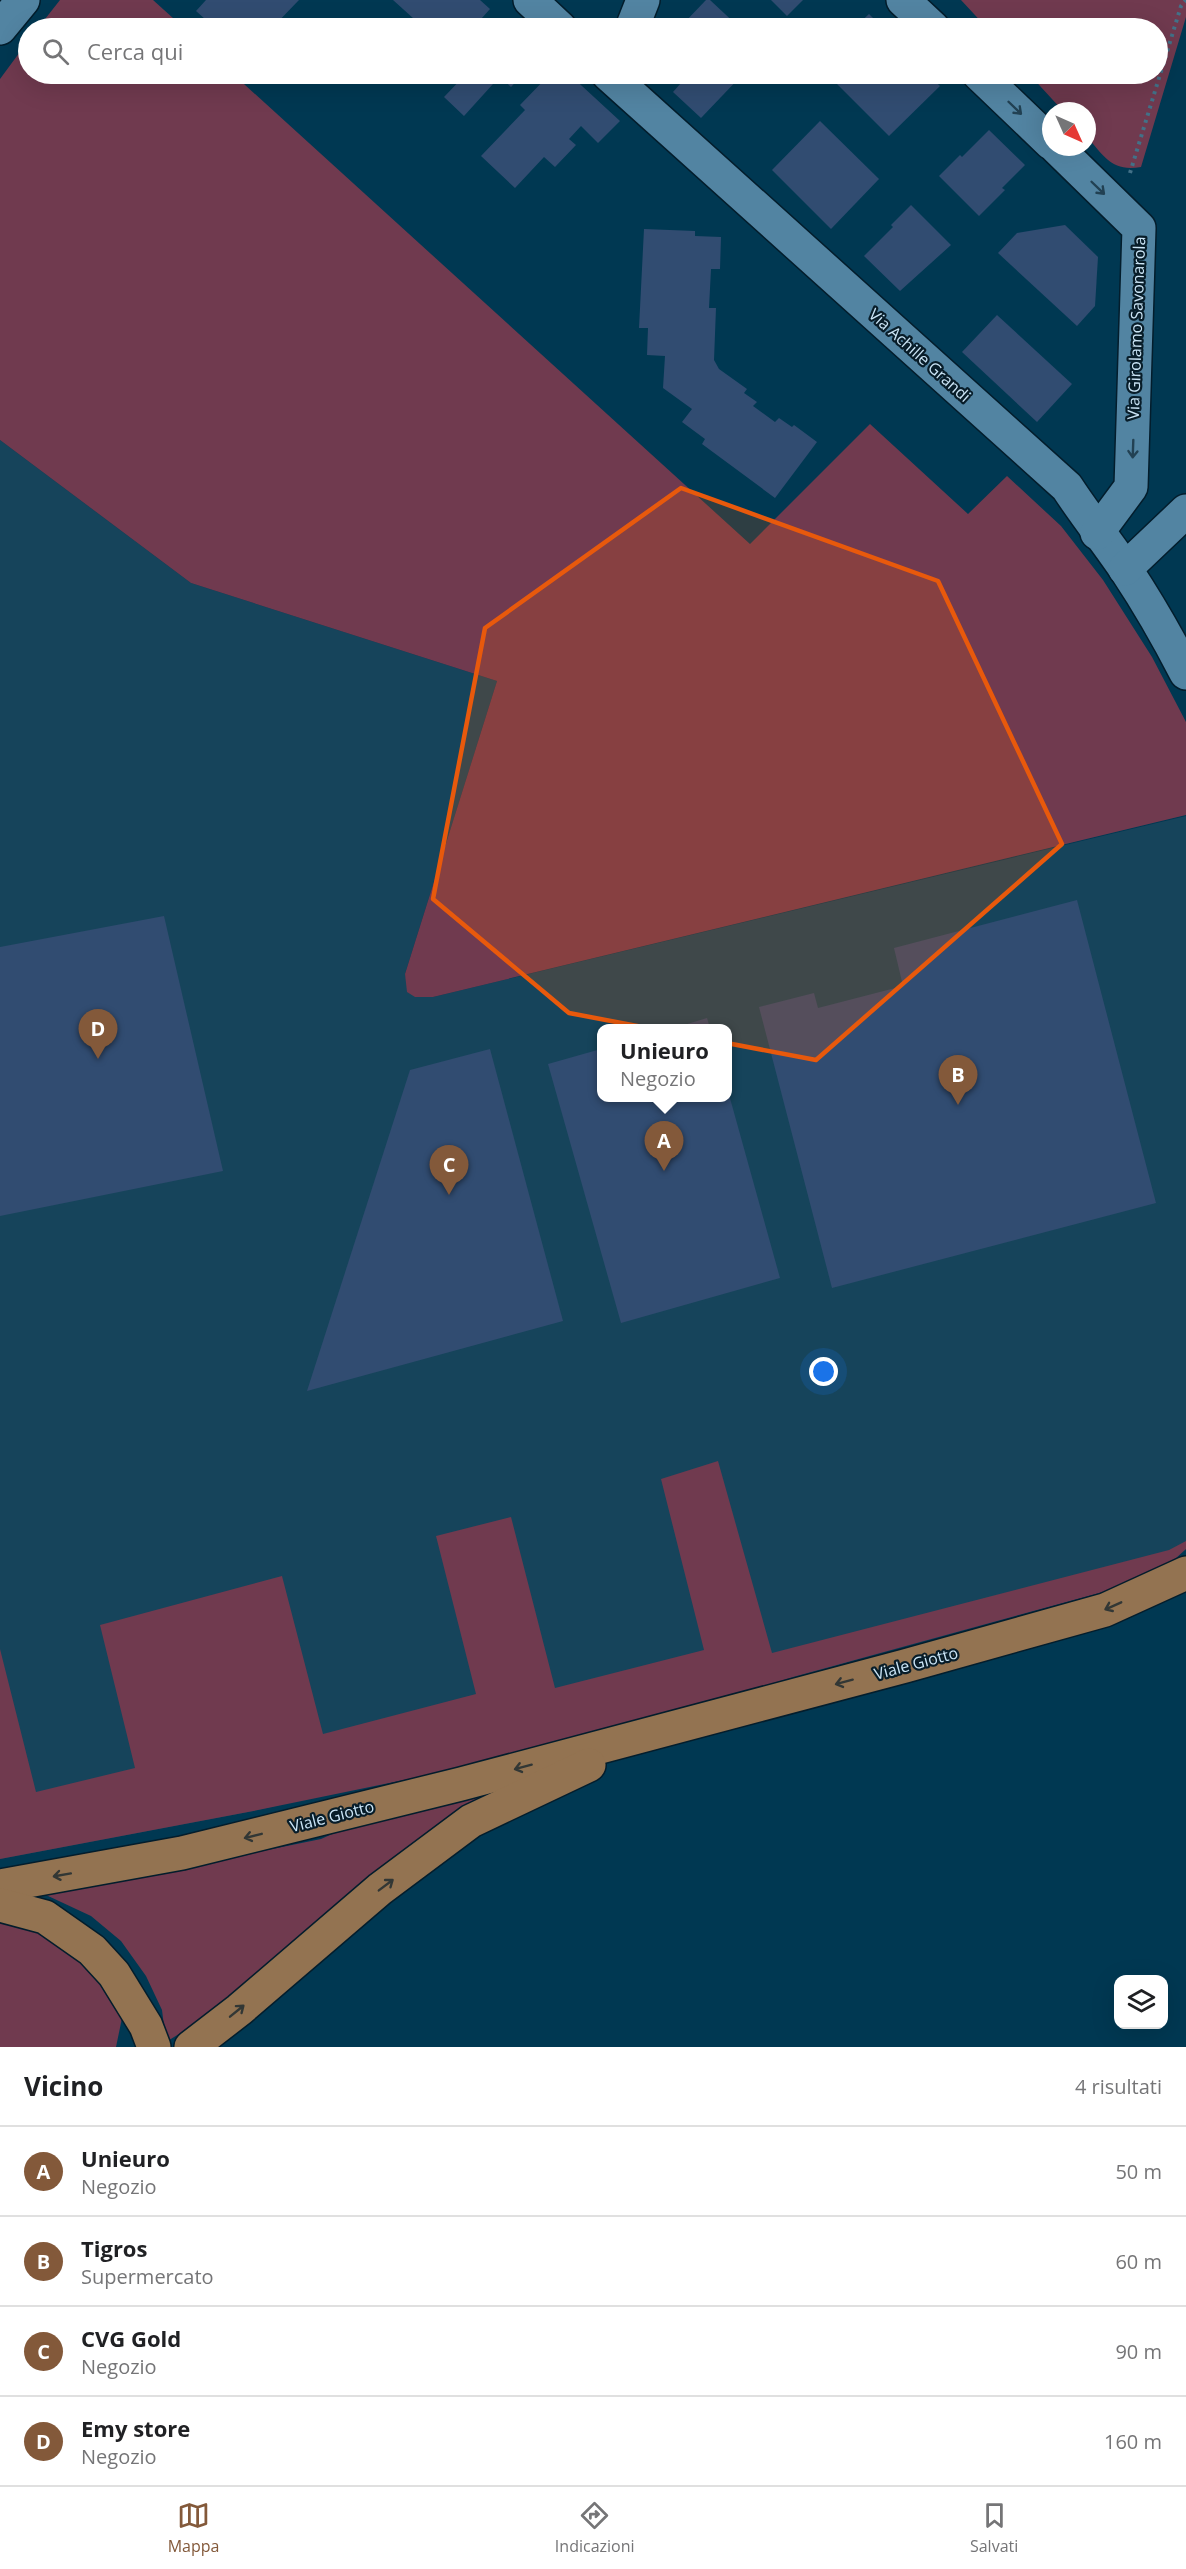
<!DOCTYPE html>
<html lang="it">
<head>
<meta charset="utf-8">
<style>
	body { margin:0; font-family:"Open Sans",sans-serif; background:#f6f6f6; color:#202124 }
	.controls { position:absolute; right:18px; bottom:18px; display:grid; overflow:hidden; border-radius:12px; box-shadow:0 6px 24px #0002 }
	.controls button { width:54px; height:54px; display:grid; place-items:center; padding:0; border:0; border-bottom:2px solid #e0e0e0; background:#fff; color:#202124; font:30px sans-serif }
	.compass { position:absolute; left:1042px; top:102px; width:54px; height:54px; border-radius:50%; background:#fff; box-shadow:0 6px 24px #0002; rotate:135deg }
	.you { position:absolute; left:824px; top:1372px; width:21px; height:21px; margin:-15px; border:4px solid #fff; border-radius:50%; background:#1a73e8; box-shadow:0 0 0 9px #1a73e833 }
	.badge { display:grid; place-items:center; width:39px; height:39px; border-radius:50%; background:#83593a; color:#fff; font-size:20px; font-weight:700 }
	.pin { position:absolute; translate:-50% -50px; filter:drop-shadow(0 2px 3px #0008) }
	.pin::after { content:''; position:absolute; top:32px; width:21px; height:18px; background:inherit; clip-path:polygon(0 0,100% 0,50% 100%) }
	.popup { position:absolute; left:597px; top:1024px; width:135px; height:78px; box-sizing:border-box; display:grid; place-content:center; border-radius:12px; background:#fff; filter:drop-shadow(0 2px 4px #0005); font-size:20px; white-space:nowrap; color:#757577 }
	.popup b { font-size:22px; color:#202124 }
	.popup::after { content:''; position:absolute; left:50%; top:100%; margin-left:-12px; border:12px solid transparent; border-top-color:#fff }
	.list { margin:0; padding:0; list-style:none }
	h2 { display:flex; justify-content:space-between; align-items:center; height:78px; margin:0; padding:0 24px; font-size:26px }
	h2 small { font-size:20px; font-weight:400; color:#757577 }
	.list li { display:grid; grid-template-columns:39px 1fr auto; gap:18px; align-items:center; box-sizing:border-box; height:90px; padding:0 24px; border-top:2px solid #e0e0e0 }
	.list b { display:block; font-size:22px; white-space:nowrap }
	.list p { margin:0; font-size:20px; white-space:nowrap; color:#757577 }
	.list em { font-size:20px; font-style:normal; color:#757577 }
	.icon { flex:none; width:33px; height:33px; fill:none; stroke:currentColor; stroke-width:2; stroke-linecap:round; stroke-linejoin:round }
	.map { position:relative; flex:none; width:1186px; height:2047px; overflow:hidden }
	.search { position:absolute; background:#fff; box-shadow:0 6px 24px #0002; left:18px; right:18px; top:18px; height:66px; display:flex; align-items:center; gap:15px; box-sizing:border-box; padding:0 21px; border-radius:33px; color:#757577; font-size:22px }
	.sheet { height:438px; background:#fff }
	nav { display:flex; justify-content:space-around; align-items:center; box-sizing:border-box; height:84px; border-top:2px solid #e0e0e0; background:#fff; font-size:16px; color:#757577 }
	nav a { display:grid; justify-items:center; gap:3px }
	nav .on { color:#83593a }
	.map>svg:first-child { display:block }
	.built { fill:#16445b; fill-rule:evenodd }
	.green { fill:#703a4f }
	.building { fill:#314c71 }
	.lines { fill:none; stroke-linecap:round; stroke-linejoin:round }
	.minor-casing { stroke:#031d2c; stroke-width:36 }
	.major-casing { stroke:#031d2c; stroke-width:36 }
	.path { stroke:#427188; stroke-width:4; stroke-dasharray:3 4.5; stroke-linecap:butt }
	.minor { stroke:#5284a2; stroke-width:33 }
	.major { stroke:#937351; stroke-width:33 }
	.oneway { stroke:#224153 }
	.oneway2 { stroke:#323735 }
	.marked { fill:#e8590c; fill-opacity:0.2; stroke:#e8590c; stroke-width:4.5; stroke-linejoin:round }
	.labels { text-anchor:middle; stroke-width:4.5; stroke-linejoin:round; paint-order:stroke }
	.street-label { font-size:16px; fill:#cbe5f6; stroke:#081d29 }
</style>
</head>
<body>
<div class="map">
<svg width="1186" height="2047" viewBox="0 0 1186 2047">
	<rect width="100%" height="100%" fill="#003852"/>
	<path class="built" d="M0,440L191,583L497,681L405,974L415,997H433L1186,816V1549L1176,1558L703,1708L258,1810L0,1859ZM601,1028H727V1098H601Z"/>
	<g class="green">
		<path d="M60,0H153L184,28H38Z"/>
		<path d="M961,0H1186V17L1141,167C1112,172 1105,157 1087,137V111H1063L1029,74H1158V28H987Z"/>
		<path d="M28,41V74H233L750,544L870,424L968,514L1007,476L1061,526L1103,580L1152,657L1186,722V815L433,997H415L407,992L405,974L497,681L191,583L0,440V79Z"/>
		<path d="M718,1461L772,1653L1169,1550L1186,1541V1549L1176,1558L1132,1584L793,1677L579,1744L258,1810L0,1859V1649L36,1792L135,1768L100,1625L282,1576L323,1734L476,1694L436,1536L511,1517L555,1688L704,1650L661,1479Z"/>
		<path d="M472,1789L478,1801L208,2016L166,2042L162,2010L146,1976L121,1941L91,1916L46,1895L321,1839L368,1818Z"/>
		<path d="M0,1920L46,1934L81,1958L110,1991L122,2018L116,2047H0Z"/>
	</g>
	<g class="building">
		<path d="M206,0H299L272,28H215L196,11Z"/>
		<path d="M393,0H480L490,9L473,28H424Z"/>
		<path d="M706,0H710L740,28H690L684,23Z"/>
		<path d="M771,0H803L787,16Z"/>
		<path d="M869,14L883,28H854Z"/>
		<path d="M532,20L541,28H524Z"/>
		<path d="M497,23L504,28H492Z"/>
		<path d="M466,74H491L487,78L493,84L464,116L444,97Z"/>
		<path d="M497,74H523L511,87Z"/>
		<path d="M550,74H569L620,121L598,143L581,126L569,139L576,145L555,167L544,157L515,188L481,156L525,110L520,105Z"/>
		<path d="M689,74H743L701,118L673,92Z"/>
		<path d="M827,74H927L940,86L889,136Z"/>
		<path d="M820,121L879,179L831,229L772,170Z"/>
		<path d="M989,130L1025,165L1002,188L1005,190L979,216L939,176L960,155L962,157Z"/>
		<path d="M911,205L951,245L900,291L864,256L893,227L891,225Z"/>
		<path d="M1065,225L1098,257L1095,306L1077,326L998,253L1017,233Z"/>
		<path d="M644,229L695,231V236L721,237L720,269H711L709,308H716L714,360L719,369L747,389L744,393L757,402L753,406L775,422L779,418L792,427L794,425L817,442L775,498L702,444L705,439L682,422L692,409L663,388L665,356L647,355L648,328H639Z"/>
		<path d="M997,315L1072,384L1037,422L962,352Z"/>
		<path d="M1077,900L1156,1203L832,1288L759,1007L814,993L818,1008L903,986L894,948Z"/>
		<path d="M164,916L223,1171L0,1216V947Z"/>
		<path d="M707,1018L710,1028H674Z"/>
		<path d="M490,1049L563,1321L307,1391L410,1070Z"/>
		<path d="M601,1049V1098H727L728,1091L780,1278L621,1323L548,1064Z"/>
	</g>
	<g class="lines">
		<g class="minor-casing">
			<g id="minor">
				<path d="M530,0L560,28"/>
				<path d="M903,0L933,28"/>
				<path d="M0,28L23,0"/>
				<path d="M632,28L643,0"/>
				<path d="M608,74L1067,487C1086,516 1107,542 1126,570C1148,603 1168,638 1186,673"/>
				<path d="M979,74L1051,143"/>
				<path d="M1056,147L1139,228L1131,487L1097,533"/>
				<path d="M1125,569L1186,511"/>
			</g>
		</g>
		<g class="major-casing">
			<g id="major">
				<path d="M0,1886L182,1853L461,1784L905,1666L1105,1610L1186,1573"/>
				<path d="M0,1905L45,1917L92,1950L114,1974L146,2026L154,2047"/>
				<path d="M191,2047L239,2010L380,1889L471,1821L589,1765"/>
			</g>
		</g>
		<path class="path" d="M1130,173L1181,6L1186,0"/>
		<use href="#minor" class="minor"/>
		<use href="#major" class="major"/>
	</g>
	<defs><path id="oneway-shaft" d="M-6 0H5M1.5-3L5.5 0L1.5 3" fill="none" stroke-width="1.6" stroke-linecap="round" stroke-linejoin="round" transform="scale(1.5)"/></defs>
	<g class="oneway">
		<use href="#oneway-shaft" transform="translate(1015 108) rotate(44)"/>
		<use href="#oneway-shaft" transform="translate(1098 188) rotate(44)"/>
		<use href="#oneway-shaft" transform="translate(1133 449) rotate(92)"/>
	</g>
	<g class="oneway2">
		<use href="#oneway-shaft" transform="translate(1113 1606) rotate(156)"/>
		<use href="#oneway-shaft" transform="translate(844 1682) rotate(165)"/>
		<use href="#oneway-shaft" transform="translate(523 1767) rotate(165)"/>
		<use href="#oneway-shaft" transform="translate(253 1836) rotate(166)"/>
		<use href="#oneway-shaft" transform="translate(62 1875) rotate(170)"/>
		<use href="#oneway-shaft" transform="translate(386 1885) rotate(-37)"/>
		<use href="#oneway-shaft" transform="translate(237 2011) rotate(-39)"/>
	</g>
	<path class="marked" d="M681,488L938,581L1062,844L816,1060L569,1013L433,899L485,628Z"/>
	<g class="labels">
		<g class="street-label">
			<text transform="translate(1136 328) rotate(-88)" y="6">Via Girolamo Savonarola</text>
			<text transform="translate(920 355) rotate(42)" y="6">Via Achille Grandi</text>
			<text transform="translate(916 1663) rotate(-15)" y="6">Viale Giotto</text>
			<text transform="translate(332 1816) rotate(-14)" y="6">Viale Giotto</text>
		</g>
	</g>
</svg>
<div class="controls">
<button><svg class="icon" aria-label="layers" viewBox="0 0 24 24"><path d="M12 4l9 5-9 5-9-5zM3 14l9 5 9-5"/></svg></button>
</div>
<svg class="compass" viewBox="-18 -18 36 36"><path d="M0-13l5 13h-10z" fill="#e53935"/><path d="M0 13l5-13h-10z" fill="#757577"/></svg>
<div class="you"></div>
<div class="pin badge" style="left:664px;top:1171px">A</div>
<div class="popup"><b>Unieuro</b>Negozio</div>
<div class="pin badge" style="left:958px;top:1105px">B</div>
<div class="pin badge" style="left:449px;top:1195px">C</div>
<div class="pin badge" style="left:98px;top:1059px">D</div>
<div class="search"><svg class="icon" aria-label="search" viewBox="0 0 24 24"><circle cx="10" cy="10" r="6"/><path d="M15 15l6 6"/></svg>Cerca qui</div>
</div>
<section class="sheet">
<h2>Vicino<small>4 risultati</small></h2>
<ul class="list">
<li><span class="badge">A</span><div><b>Unieuro</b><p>Negozio</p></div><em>50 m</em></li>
<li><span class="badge">B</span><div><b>Tigros</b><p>Supermercato</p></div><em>60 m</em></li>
<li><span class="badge">C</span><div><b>CVG Gold</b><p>Negozio</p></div><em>90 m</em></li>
<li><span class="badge">D</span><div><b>Emy store</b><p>Negozio</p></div><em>160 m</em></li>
</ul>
</section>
<nav>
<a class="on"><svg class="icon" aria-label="map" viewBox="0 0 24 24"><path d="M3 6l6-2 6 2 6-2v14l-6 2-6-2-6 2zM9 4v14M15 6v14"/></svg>Mappa</a>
<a><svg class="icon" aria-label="directions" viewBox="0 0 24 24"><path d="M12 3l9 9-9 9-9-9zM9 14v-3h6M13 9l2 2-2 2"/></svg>Indicazioni</a>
<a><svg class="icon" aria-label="saved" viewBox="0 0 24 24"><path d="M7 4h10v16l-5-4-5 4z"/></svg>Salvati</a>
</nav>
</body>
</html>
